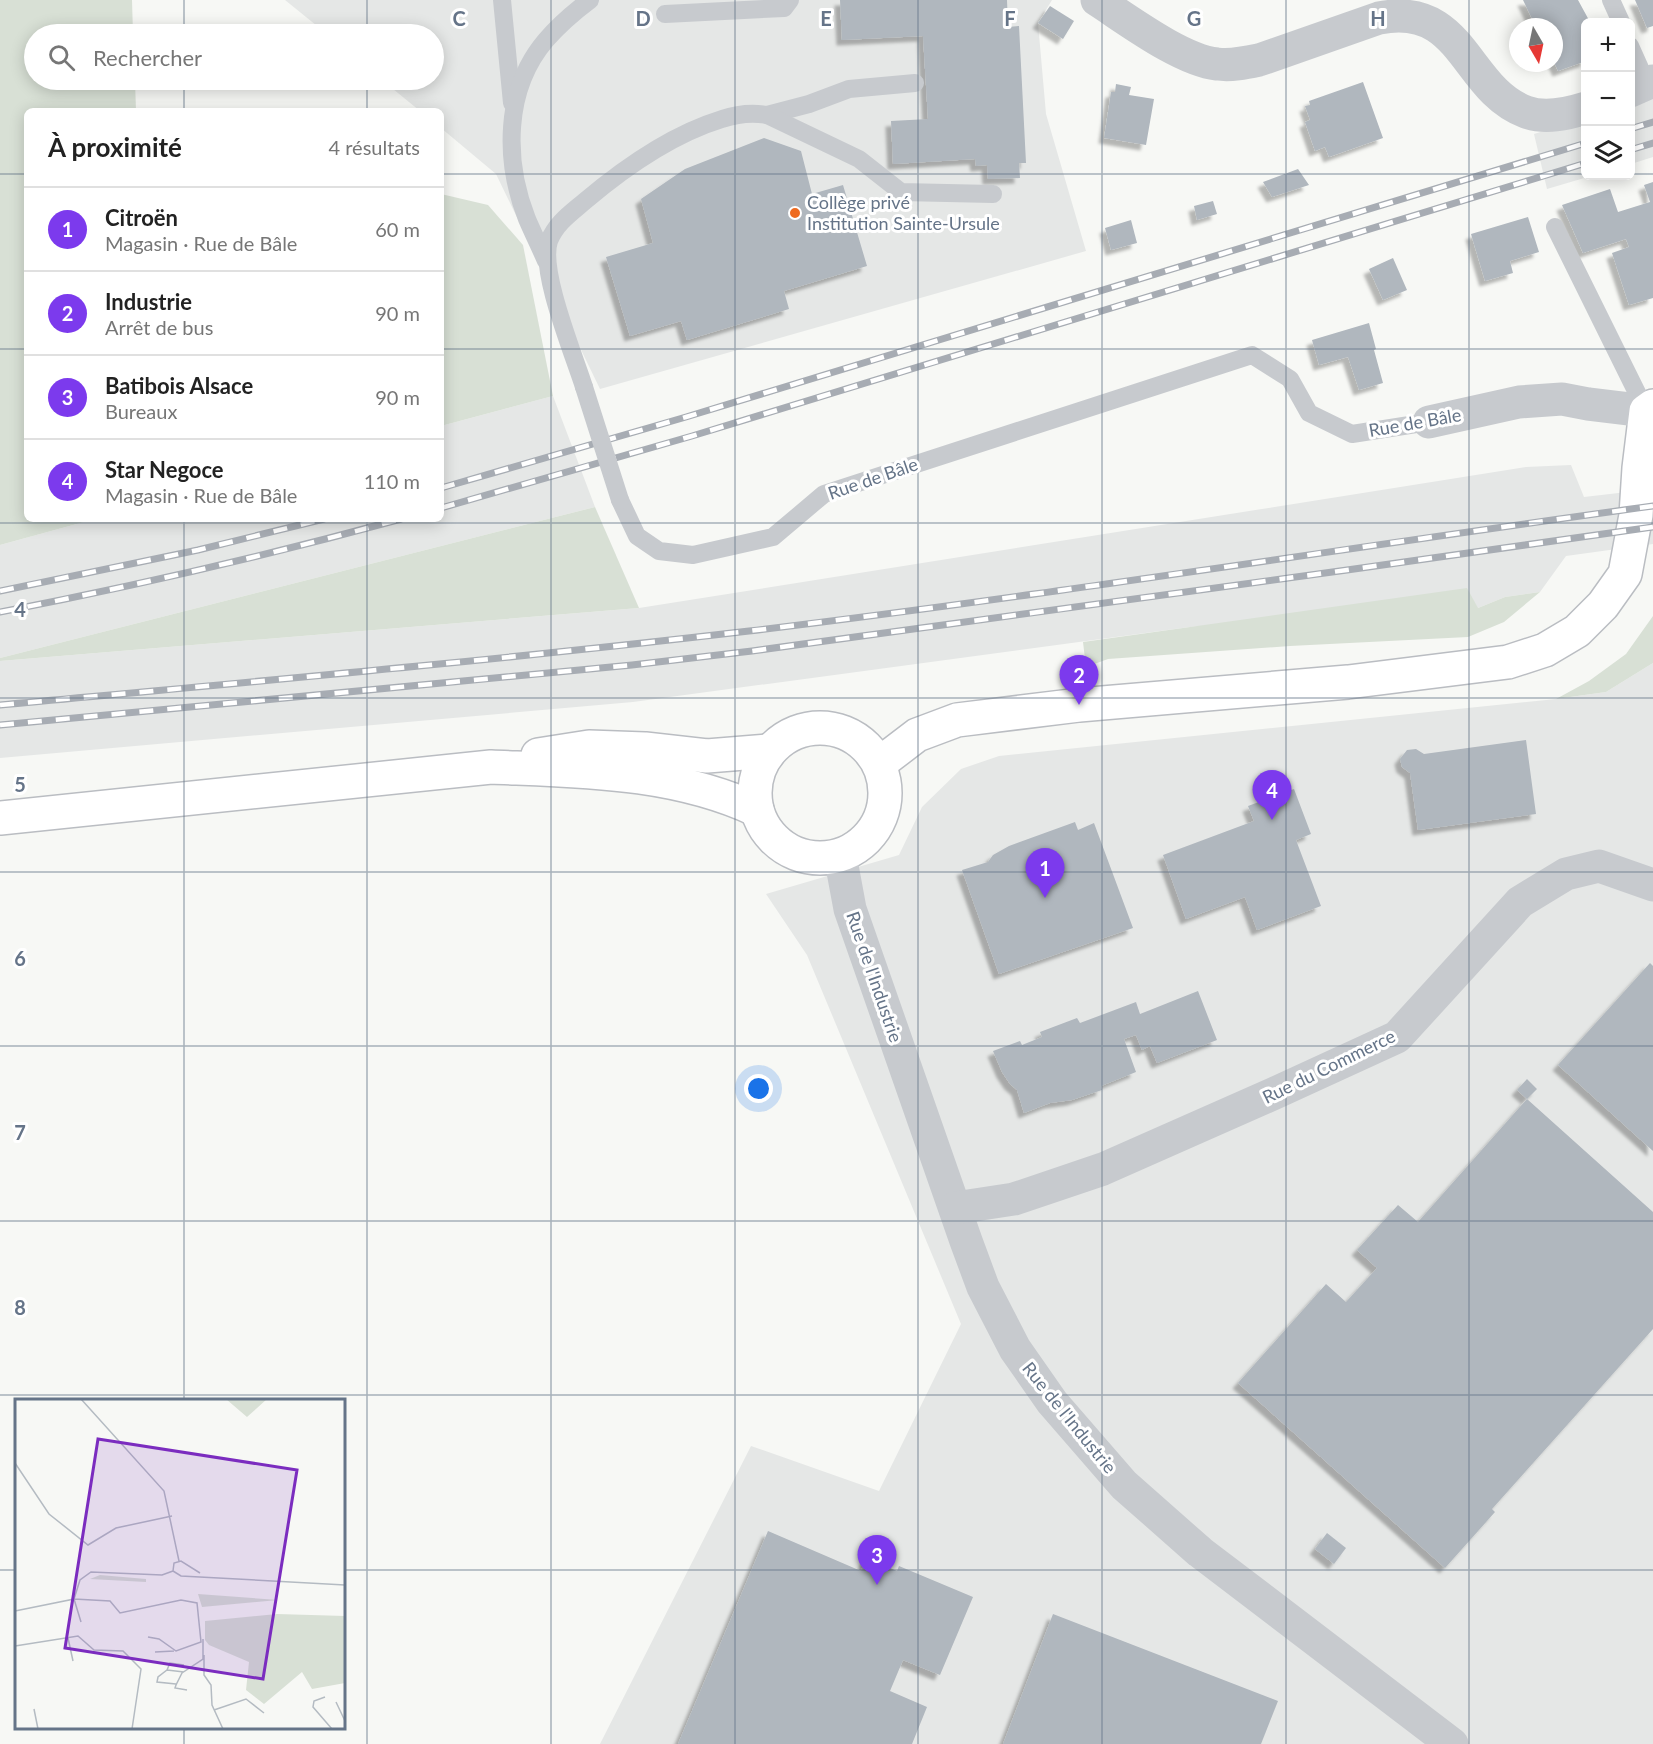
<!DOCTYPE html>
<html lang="fr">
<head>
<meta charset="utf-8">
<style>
	body { margin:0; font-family:Lato,sans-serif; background:#f6f6f6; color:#222 }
	.controls { position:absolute; right:18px; top:18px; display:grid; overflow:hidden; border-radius:9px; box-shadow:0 3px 15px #0003 }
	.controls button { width:54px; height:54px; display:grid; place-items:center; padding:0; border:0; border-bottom:2px solid #e0e0e0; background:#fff; color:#222; font:30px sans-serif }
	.compass { position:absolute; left:1509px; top:18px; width:54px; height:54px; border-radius:50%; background:#fff; box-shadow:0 3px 15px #0003; rotate:171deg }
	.you { position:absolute; left:759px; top:1089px; width:21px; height:21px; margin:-15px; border:4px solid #fff; border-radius:50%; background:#1a73e8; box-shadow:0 0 0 9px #1a73e833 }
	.badge { display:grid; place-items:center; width:39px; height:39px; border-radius:50%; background:#7c3aed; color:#fff; font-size:20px; font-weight:700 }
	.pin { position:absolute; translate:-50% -50px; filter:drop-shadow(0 2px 3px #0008) }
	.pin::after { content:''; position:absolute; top:32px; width:21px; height:18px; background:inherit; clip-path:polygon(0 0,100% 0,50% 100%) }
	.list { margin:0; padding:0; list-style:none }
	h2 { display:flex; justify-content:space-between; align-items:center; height:78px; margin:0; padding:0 24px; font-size:26px }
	h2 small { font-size:20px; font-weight:400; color:#767676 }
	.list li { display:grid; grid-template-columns:39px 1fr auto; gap:18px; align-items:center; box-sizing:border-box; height:84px; padding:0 24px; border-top:2px solid #e0e0e0 }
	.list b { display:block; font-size:22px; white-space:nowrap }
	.list p { margin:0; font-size:20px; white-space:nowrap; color:#767676 }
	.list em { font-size:20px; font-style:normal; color:#767676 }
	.icon { flex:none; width:33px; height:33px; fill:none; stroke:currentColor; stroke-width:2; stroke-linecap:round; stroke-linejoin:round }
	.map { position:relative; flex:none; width:1653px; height:1744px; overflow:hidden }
	.search { position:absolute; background:#fff; box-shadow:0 3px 15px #0003; left:24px; top:24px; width:420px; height:66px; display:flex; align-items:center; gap:15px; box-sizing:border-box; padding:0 21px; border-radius:33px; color:#767676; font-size:22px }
	.panel { position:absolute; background:#fff; box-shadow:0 3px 15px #0003; left:24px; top:108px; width:420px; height:414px; border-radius:9px }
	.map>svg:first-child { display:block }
	.built { fill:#e5e7e6 }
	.green { fill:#d8e0d5 }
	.building { fill:#b0b7be; filter:url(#shadow) }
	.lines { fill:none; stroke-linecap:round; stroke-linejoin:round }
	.primary-casing { stroke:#babdc2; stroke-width:36 }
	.lane { stroke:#c7cace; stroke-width:18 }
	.street { stroke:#c7cace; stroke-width:33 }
	.primary { stroke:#fff; stroke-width:33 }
	.rail-casing { stroke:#a7acb3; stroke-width:7 }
	.rail { stroke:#fff; stroke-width:4.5; stroke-dasharray:14; stroke-linecap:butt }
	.lane-bridge { stroke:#c7cace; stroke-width:18 }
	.grid { fill:none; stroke:#657488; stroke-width:1.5; stroke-opacity:0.55 }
	.poi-dot { fill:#ee6a1f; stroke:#fff; stroke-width:2 }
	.labels { text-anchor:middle; stroke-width:6; stroke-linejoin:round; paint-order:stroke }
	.poi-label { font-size:18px; fill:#657488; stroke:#fff; text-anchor:start }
	.street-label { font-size:18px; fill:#657488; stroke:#fff }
	.inset-road { fill:none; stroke:#b4bbc2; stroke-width:1.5 }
	.view { fill:#7b2cbf; fill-opacity:0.15; stroke:#7b2cbf; stroke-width:3 }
	.inset-edge { fill:none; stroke:#657488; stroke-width:3 }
	.grid-label { font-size:20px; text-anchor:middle; font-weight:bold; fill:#657488; stroke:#fff; stroke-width:6; stroke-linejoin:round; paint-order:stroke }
</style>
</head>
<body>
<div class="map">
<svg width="1653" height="1744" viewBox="0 0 1653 1744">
	<defs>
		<filter id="shadow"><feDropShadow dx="-5.5" dy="5.5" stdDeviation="1.5" flood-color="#0004"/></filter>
	</defs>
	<rect width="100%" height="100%" fill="#f7f8f5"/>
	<g class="built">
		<path d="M285,0H1052L1038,23L1046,114L1086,251L600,389L496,174L441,128V111H420L382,80H434V34H327Z"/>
		<path d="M1653,97V157L1631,164L1630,104Z"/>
		<path d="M1585,118L1586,176H1591L1547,189L1534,134Z"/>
		<path d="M553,396L595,507L0,658V545L95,519H441V426Z"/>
		<path d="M1571,465L1584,497L1653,489V544L1566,556L1540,592L1505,597L1478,608L1190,627L633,702L0,758V661L639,608L1526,467Z"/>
		<path d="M1653,663V1744H600L751,1446L879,1491L961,1324L807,955L766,894L899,855L922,807L961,769L999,756L1556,699L1606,692Z"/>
	</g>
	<g class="green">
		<path d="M0,0H132L133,34H34V80H135L136,111H27V519H95L0,545Z"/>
		<path d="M441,194L488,205L523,245L553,396L441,426Z"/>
		<path d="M595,507L639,608L0,661V658Z"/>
		<path d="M1467,588L1478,608L1505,597L1540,592L1504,622L1468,637L1290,646L1108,659L1086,667L1083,642Z"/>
		<path d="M1653,616V663L1606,692L1556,699L1589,681L1626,654Z"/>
	</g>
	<g class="building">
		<path d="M840,0H1007L1008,27L1019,26L1026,163H1019L1020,178L988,179L987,165L976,166L975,159L893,164L891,121L928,119L923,36L842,40Z"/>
		<path d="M1523,0H1578L1590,22H1586V61L1558,71L1554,62V27H1536Z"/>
		<path d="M1635,0H1653V26L1647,28Z"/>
		<path d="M1050,6L1074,21L1063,39L1038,23Z"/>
		<path d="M1363,82L1383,138L1329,157L1325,147L1315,151L1305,122L1310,120L1305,106L1310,105L1309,101Z"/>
		<path d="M1116,84L1131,87L1129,95L1154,99L1146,145L1104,138L1111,92H1115Z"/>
		<path d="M764,138L801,151L812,194L843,185L867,266L784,291L789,309L687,340L681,321L630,336L606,257L653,243L641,199L685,169Z"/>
		<path d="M1298,169L1309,185L1272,197L1263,182Z"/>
		<path d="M1653,182V298L1629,305L1612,253L1629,247L1626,239L1583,253L1562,205L1610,189L1618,212L1650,202L1644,185Z"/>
		<path d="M1213,201L1217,214L1197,220L1194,206Z"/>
		<path d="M1528,217L1539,252L1510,261L1513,273L1485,281L1471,234Z"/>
		<path d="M1131,220L1137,243L1111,250L1105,228Z"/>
		<path d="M1393,258L1407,290L1383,300L1369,269Z"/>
		<path d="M1369,323L1376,349L1374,350L1383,383L1359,390L1348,357L1319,365L1312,340Z"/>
		<path d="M1526,740L1536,814L1418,830L1410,773L1402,767L1400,759L1407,750L1416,749L1424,754Z"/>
		<path d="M1294,789L1311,834L1296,840L1321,906L1257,930L1245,897L1186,919L1163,855L1254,821L1248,806Z"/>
		<path d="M1075,822L1078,830L1094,823L1133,928L999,974L962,870L988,862L993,855L1009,846Z"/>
		<path d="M1650,963L1653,966V1151L1558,1065Z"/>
		<path d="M1198,991L1217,1040L1157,1063L1150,1046L1142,1050L1136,1035L1124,1039L1136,1072L1101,1086L1102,1090L1072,1100L1050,1103L1024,1113L1017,1090L1010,1084L1002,1072L993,1051L1020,1041L1022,1045L1042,1037L1040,1032L1077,1018L1080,1023L1136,1002L1140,1014Z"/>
		<path d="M1527,1079L1537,1089L1527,1099L1653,1212V1329L1492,1509L1495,1512L1445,1568L1238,1383L1326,1284L1346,1302L1377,1268L1357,1250L1398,1205L1418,1222L1527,1099L1517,1090Z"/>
		<path d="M768,1531L861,1571L866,1558L897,1571L899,1566L973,1597L940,1675L903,1660L890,1691L927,1707L912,1744H678Z"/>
		<path d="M1327,1533L1346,1548L1334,1564L1315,1549Z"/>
		<path d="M1053,1614L1278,1701L1261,1744H1003Z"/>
	</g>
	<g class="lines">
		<g class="primary-casing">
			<g id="primary">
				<circle cx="820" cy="793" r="65"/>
				<path d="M538,755L589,747L645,749L707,756L769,751"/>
				<path d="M879,764L917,735L957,720L1079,705L1348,682L1508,662L1545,650L1577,631L1603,605L1625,574L1636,515L1639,468L1646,411L1653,406"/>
				<path d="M0,818L491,767C581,771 674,771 757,810"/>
			</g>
		</g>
		<g class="lane">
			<path d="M502,0L512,103"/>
			<path d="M1611,0L1621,22"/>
			<path d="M665,14L784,8L790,0"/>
			<path d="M1630,46L1647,84"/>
			<path d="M767,115L809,104L849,89L915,83"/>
			<path d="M1555,227L1646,411"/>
			<path d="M546,261C540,247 533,233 527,219C504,161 504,89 546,40C559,25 574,12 590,0"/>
			<path d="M584,387C574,355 539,271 549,241C556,223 571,213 585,201C624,168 673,134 722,119C737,114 751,112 767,115L859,159L901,192L993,194"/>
			<path d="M620,500L637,536L659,551L693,555L773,537L824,494L1252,355L1290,379L1309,413L1352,434L1429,422"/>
		</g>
		<g class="street">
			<path d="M1097,0C1128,20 1181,60 1217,64C1231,66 1245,63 1259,60L1379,18C1464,1 1464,89 1526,112C1545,119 1567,114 1586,108"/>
			<path d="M1630,91L1653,81"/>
			<path d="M1429,422L1519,402L1562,399L1588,404L1646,411"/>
			<path d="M840,855L850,909L966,1241L983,1287L1015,1349L1052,1402L1124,1485L1200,1552L1452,1744"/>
			<path d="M955,1208L1014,1199L1103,1169L1275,1093L1397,1037L1520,902L1566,874L1599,866L1653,885"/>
		</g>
		<use href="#primary" class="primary"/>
		<g class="rail-casing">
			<g id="rail">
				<path d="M1630,129L1653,122"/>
				<path d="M1630,150L1653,143"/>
				<path d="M441,488L686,417L1586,143"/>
				<path d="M441,508L692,436L1586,163"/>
				<path d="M0,591L198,550L324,519"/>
				<path d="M0,612C135,586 269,555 401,519"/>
				<path d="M0,705C250,682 500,660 749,631C1051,595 1352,547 1653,506"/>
				<path d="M0,725L632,665L752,651L1347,570L1653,527"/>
			</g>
		</g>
		<use href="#rail" class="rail"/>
		<path class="lane-bridge" d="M584,387L620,500"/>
	</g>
	<path class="grid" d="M184,0V34M367,0V34M551,0V1744M735,0V1744M918,0V1744M1102,0V1744M1286,0V1744M1469,0V1744M184,80V111M367,80V111M0,174H27M441,174H1586M1630,174H1653M0,349H27M441,349H1653M184,519V1400M367,519V1744M0,523H1653M0,698H1653M0,872H1653M0,1046H1653M0,1221H1653M0,1395H1653M0,1570H16M344,1570H1653M184,1728V1744"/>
	<circle class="poi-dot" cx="795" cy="213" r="6"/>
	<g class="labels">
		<g class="poi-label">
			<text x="807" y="209">Collège privé<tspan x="807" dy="21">Institution Sainte-Ursule</tspan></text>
		</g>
		<g class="street-label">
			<text transform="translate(1415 423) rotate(-10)" y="6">Rue de Bâle</text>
			<text transform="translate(873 479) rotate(-19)" y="6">Rue de Bâle</text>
			<text transform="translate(874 977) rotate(71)" y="6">Rue de l'Industrie</text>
			<text transform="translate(1329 1067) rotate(-26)" y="6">Rue du Commerce</text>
			<text transform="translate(1069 1418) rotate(51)" y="6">Rue de l'Industrie</text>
		</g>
	</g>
	<g transform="translate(15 1399)">
		<rect width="330" height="330" fill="#f7f8f5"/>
		<path d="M211,0H252L232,18ZM85,176L131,180V183L75,180ZM183,195L263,201L187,208ZM262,215L330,217V284L297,290L287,273L249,305L231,291L234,263L194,246L190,241V222Z" fill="#d8e0d5"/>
		<path class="inset-road" d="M66,0L149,92L164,162M0,64L34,115L73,146L101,129L157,117M158,172L166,177L330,186M158,172L159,164L166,162L185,174M59,200L95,202L105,214L166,201L182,204L186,243L161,252L144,240L133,238M59,200L66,223M0,212L59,200L65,181L76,173L147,176L158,172M53,239L58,262M0,247L63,237L79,251L108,252L126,270L117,330M140,253L159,252M189,256V276L196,286L197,306L208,330M152,271L155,264L169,266M161,285L142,283L143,278L152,271L169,273M172,291L160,289L161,286L167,274L188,260V240M310,298L299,302L298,308L317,330M321,303L330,322M19,310L23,330M199,311L231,300L249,314M283,330H308"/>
		<path class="view" d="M83,40L282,71L248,280L50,249Z"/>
		<rect width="330" height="330" class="inset-edge"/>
	</g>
	<g class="grid-label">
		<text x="459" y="26">C</text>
		<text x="643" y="26">D</text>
		<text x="826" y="26">E</text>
		<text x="1010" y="26">F</text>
		<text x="1194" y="26">G</text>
		<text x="1378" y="26">H</text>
		<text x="20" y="617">4</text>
		<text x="20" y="792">5</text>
		<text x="20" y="966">6</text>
		<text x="20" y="1140">7</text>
		<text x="20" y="1315">8</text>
	</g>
</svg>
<div class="controls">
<button>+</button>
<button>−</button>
<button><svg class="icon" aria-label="layers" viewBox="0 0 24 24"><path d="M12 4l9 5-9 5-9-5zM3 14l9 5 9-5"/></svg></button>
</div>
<svg class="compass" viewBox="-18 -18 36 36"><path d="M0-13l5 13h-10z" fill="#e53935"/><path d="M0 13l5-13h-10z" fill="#767676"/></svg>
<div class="you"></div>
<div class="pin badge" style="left:1045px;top:898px">1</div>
<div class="pin badge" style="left:1079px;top:705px">2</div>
<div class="pin badge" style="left:877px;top:1585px">3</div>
<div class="pin badge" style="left:1272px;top:820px">4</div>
<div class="search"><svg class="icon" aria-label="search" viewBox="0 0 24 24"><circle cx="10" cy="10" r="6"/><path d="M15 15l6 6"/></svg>Rechercher</div>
<section class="panel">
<h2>À proximité<small>4 résultats</small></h2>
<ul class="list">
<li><span class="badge">1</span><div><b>Citroën</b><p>Magasin · Rue de Bâle</p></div><em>60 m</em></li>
<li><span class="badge">2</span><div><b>Industrie</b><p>Arrêt de bus</p></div><em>90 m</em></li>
<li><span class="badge">3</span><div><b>Batibois Alsace</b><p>Bureaux</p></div><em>90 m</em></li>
<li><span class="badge">4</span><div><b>Star Negoce</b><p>Magasin · Rue de Bâle</p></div><em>110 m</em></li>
</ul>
</section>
</div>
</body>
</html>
